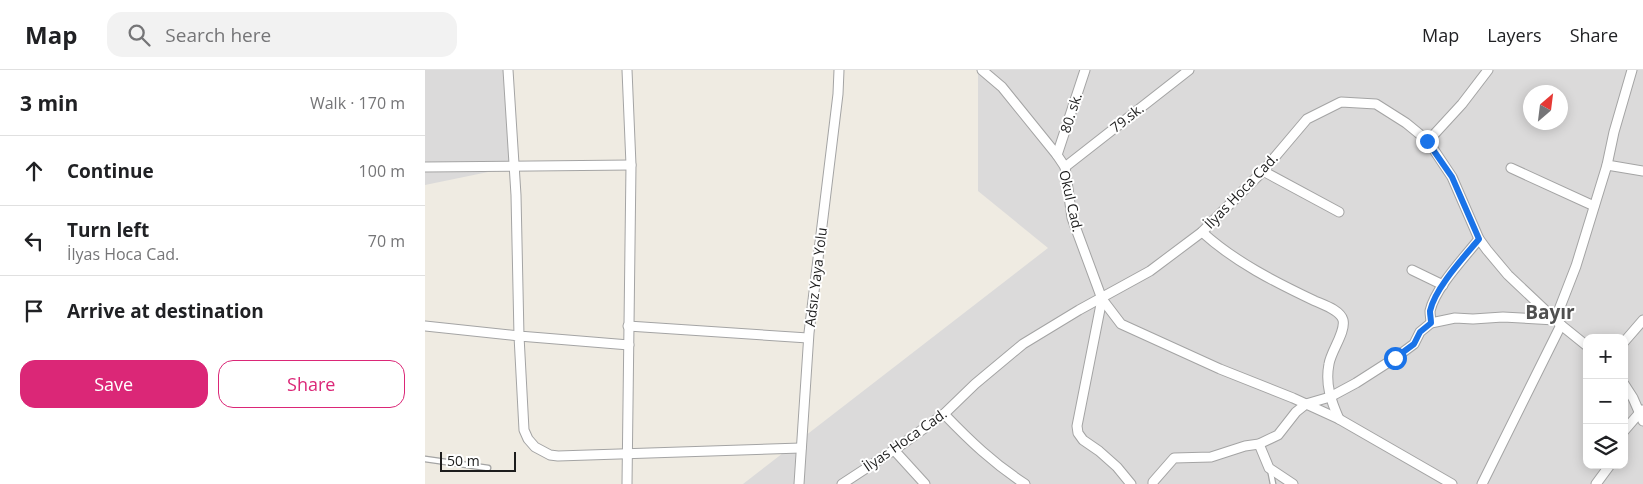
<!DOCTYPE html>
<html lang="en">
<head>
<meta charset="utf-8">
<style>
	body { margin:0; font-family:"Open Sans",sans-serif; background:#f2f2f2; color:#202124 }
	.controls { position:absolute; right:15px; bottom:15px; display:grid; overflow:hidden; border-radius:10px; box-shadow:0 2px 12px #0003 }
	.controls button { width:45px; height:45px; display:grid; place-items:center; padding:0; border:0; border-bottom:1px solid #e0e0e0; background:#fff; color:#202124; font:25px sans-serif }
	.compass { position:absolute; left:1098px; top:15px; width:45px; height:45px; border-radius:50%; background:#fff; box-shadow:0 2px 12px #0003; rotate:28deg }
	.scale { position:absolute; left:15px; bottom:12px; width:76px; box-sizing:border-box; padding-left:5px; border:2px solid #1d1d1d; border-top:0; font-size:14px; line-height:18px; white-space:nowrap; color:#1d1d1d; -webkit-text-stroke:4px #fff; paint-order:stroke }
	.stop { position:absolute; width:15px; height:15px; margin:-11px; border:4px solid #1a73e8; border-radius:50%; background:#fff }
	.stop.end { background:#1a73e8; border-color:#fff; box-shadow:0 1px 5px #0008 }
	.list { margin:0; padding:0; list-style:none }
	h2 { display:flex; justify-content:space-between; align-items:center; height:65px; margin:0; padding:0 20px; font-size:21px }
	h2 small { font-size:16px; font-weight:400; color:#757577 }
	.list li { display:grid; grid-template-columns:32px 1fr auto; gap:15px; align-items:center; box-sizing:border-box; height:70px; padding:0 20px; border-top:1px solid #e0e0e0 }
	.list b { display:block; font-size:19px; white-space:nowrap }
	.list p { margin:0; font-size:16px; white-space:nowrap; color:#757577 }
	.list em { font-size:16px; font-style:normal; color:#757577 }
	.actions { display:flex; gap:10px; padding:15px 20px }
	.actions a { flex:1; padding:11px 0; border:1px solid #db2777; border-radius:15px; text-align:center; font-size:18px; color:#db2777 }
	.actions .main { background:#db2777; color:#fff }
	.icon { flex:none; width:28px; height:28px; fill:none; stroke:currentColor; stroke-width:2; stroke-linecap:round; stroke-linejoin:round }
	.map { position:relative; flex:none; width:1218px; height:414px; overflow:hidden }
	header { display:flex; align-items:center; gap:30px; box-sizing:border-box; height:70px; padding:0 25px; background:#fff; border-bottom:1px solid #e0e0e0 }
	header strong { font-size:24px }
	nav { display:flex; gap:28px; margin-inline-start:auto; font-size:18px }
	.search { width:350px; height:45px; background:#f2f2f2; display:flex; align-items:center; gap:12px; box-sizing:border-box; padding:0 18px; border-radius:15px; color:#757577; font-size:19px }
	main { display:flex }
	aside { flex:1; background:#fff }
	.map>svg:first-child { display:block }
	.residential { fill:#dbdada; fill-rule:evenodd }
	.lines { fill:none; stroke-linecap:round; stroke-linejoin:round }
	.service-casing { stroke:#a4a4a4; stroke-width:7 }
	.minor-casing { stroke:#a4a4a4; stroke-width:11 }
	.service { stroke:#fff; stroke-width:4.5 }
	.minor { stroke:#fff; stroke-width:9 }
	.route { stroke:#1a73e8; stroke-width:6 }
	.labels { text-anchor:middle; stroke-width:4; stroke-linejoin:round; paint-order:stroke }
	.street-label { font-size:14px; fill:#1d1d1d; stroke:#fff }
	.district-label { font-size:19px; font-weight:bold; fill:#505050; stroke:#fff }
</style>
</head>
<body>
<header>
<strong>Map</strong>
<div class="search"><svg class="icon" aria-label="search" viewBox="0 0 24 24"><circle cx="10" cy="10" r="6"/><path d="M15 15l6 6"/></svg>Search here</div>
<nav><a>Map</a><a>Layers</a><a>Share</a></nav>
</header>
<main>
<aside>
<h2>3 min<small>Walk · 170 m</small></h2>
<ul class="list">
<li><svg class="icon" aria-label="ahead" viewBox="0 0 24 24"><path d="M12 20V5M6 11l6-6 6 6"/></svg><div><b>Continue</b></div><em>100 m</em></li>
<li><svg class="icon" aria-label="left" viewBox="0 0 24 24"><path d="M17 20v-9H6M10 6l-5 5 5 5"/></svg><div><b>Turn left</b><p>İlyas Hoca Cad.</p></div><em>70 m</em></li>
<li><svg class="icon" aria-label="arrive" viewBox="0 0 24 24"><path d="M6 21V4h12l-3 4 3 4H6"/></svg><div><b>Arrive at destination</b></div></li>
</ul>
<div class="actions"><a class="main">Save</a><a>Share</a></div>
</aside>
<div class="map">
<svg width="1218" height="414" viewBox="0 0 1218 414">
	<rect width="100%" height="100%" fill="#efebe2"/>
	<g class="residential">
		<path d="M0,0H83L88,97L0,115Z"/>
		<path d="M553,0H1218V414H318L623,178L553,121ZM1106,22H1136V52H1106ZM1162,268H1199V395H1162Z"/>
	</g>
	<g class="lines">
		<g class="service-casing">
			<g id="service">
				<path d="M0,389L63,398"/>
				<path d="M845,399L848,414"/>
			</g>
		</g>
		<g class="minor-casing">
			<g id="minor">
				<path d="M83,0L91,125L94,266L204,275"/>
				<path d="M557,0L577,17L632,85L640,97L647,148L677,229L696,254L795,299L868,328L914,349L1027,414"/>
				<path d="M1003,71L1037,34L1063,0"/>
				<path d="M632,85L660,0"/>
				<path d="M1182,95L1218,101"/>
				<path d="M0,97L206,95"/>
				<path d="M640,97L764,0"/>
				<path d="M1086,98L1169,136"/>
				<path d="M838,101L914,142"/>
				<path d="M777,162C810,192 850,212 890,231C899,235 915,240 918,250C921,262 906,281 904,294C900,314 906,331 914,349"/>
				<path d="M987,200L1018,215"/>
				<path d="M677,229L652,356L653,363L658,370L674,381L692,397L706,414"/>
				<path d="M1006,253C1006,249 1005,245 1005,241C1010,218 1039,188 1054,169"/>
				<path d="M0,256L94,266L99,360L103,369L110,377L125,385L133,386L376,378"/>
				<path d="M203,256L383,268"/>
				<path d="M1199,272L1218,250"/>
				<path d="M1199,314L1208,328L1218,351"/>
				<path d="M519,344C545,371 568,393 600,414"/>
				<path d="M1199,361L1217,340"/>
				<path d="M834,374L844,398L868,414"/>
				<path d="M469,380L500,414"/>
				<path d="M202,414L206,95L202,0"/>
				<path d="M374,414L384,263L413,24L414,0"/>
				<path d="M417,414L469,380L519,344L550,314L598,274L654,240L725,201L777,162L838,101L882,49L916,32L951,34L981,53L1003,71L1027,107L1054,169L1062,180L1083,205L1136,255L1162,276"/>
				<path d="M728,414V412L749,388L786,387L820,376L834,374L853,365L871,342L881,334L905,327L931,313L970,288L989,274L995,262L1006,253L1030,248L1048,249L1078,247L1130,250L1151,196L1182,95L1189,62L1207,0"/>
				<path d="M1057,414L1136,255"/>
				<path d="M1171,414L1185,395"/>
			</g>
		</g>
		<use href="#service" class="service"/>
		<use href="#minor" class="minor"/>
	</g>
	<g class="lines">
		<path class="route" d="M970,288L989,274L995,262L1006,253C1006,249 1005,245 1005,241C1010,218 1039,187 1054,169L1027,107L1002,71"/>
	</g>
	<g class="labels">
		<g class="street-label">
			<text transform="translate(646 43) rotate(-72)" y="5">80. sk.</text>
			<text transform="translate(702 48) rotate(-38)" y="5">79.sk.</text>
			<text transform="translate(816 121) rotate(-46)" y="5">İlyas Hoca Cad.</text>
			<text transform="translate(646 131) rotate(77)" y="5">Okul Cad.</text>
			<text transform="translate(391 207) rotate(-83)" y="5">Adsız Yaya Yolu</text>
			<text transform="translate(480 370) rotate(-35)" y="5">İlyas Hoca Cad.</text>
		</g>
		<g class="district-label">
			<text x="1125" y="249">Bayır</text>
		</g>
	</g>
</svg>
<div class="controls">
<button>+</button>
<button>−</button>
<button><svg class="icon" aria-label="layers" viewBox="0 0 24 24"><path d="M12 4l9 5-9 5-9-5zM3 14l9 5 9-5"/></svg></button>
</div>
<svg class="compass" viewBox="-18 -18 36 36"><path d="M0-13l5 13h-10z" fill="#e53935"/><path d="M0 13l5-13h-10z" fill="#757577"/></svg>
<div class="scale">50 m</div>
<div class="stop" style="left:970px;top:288px"></div>
<div class="stop end" style="left:1002px;top:71px"></div>
</div>
</main>
</body>
</html>
